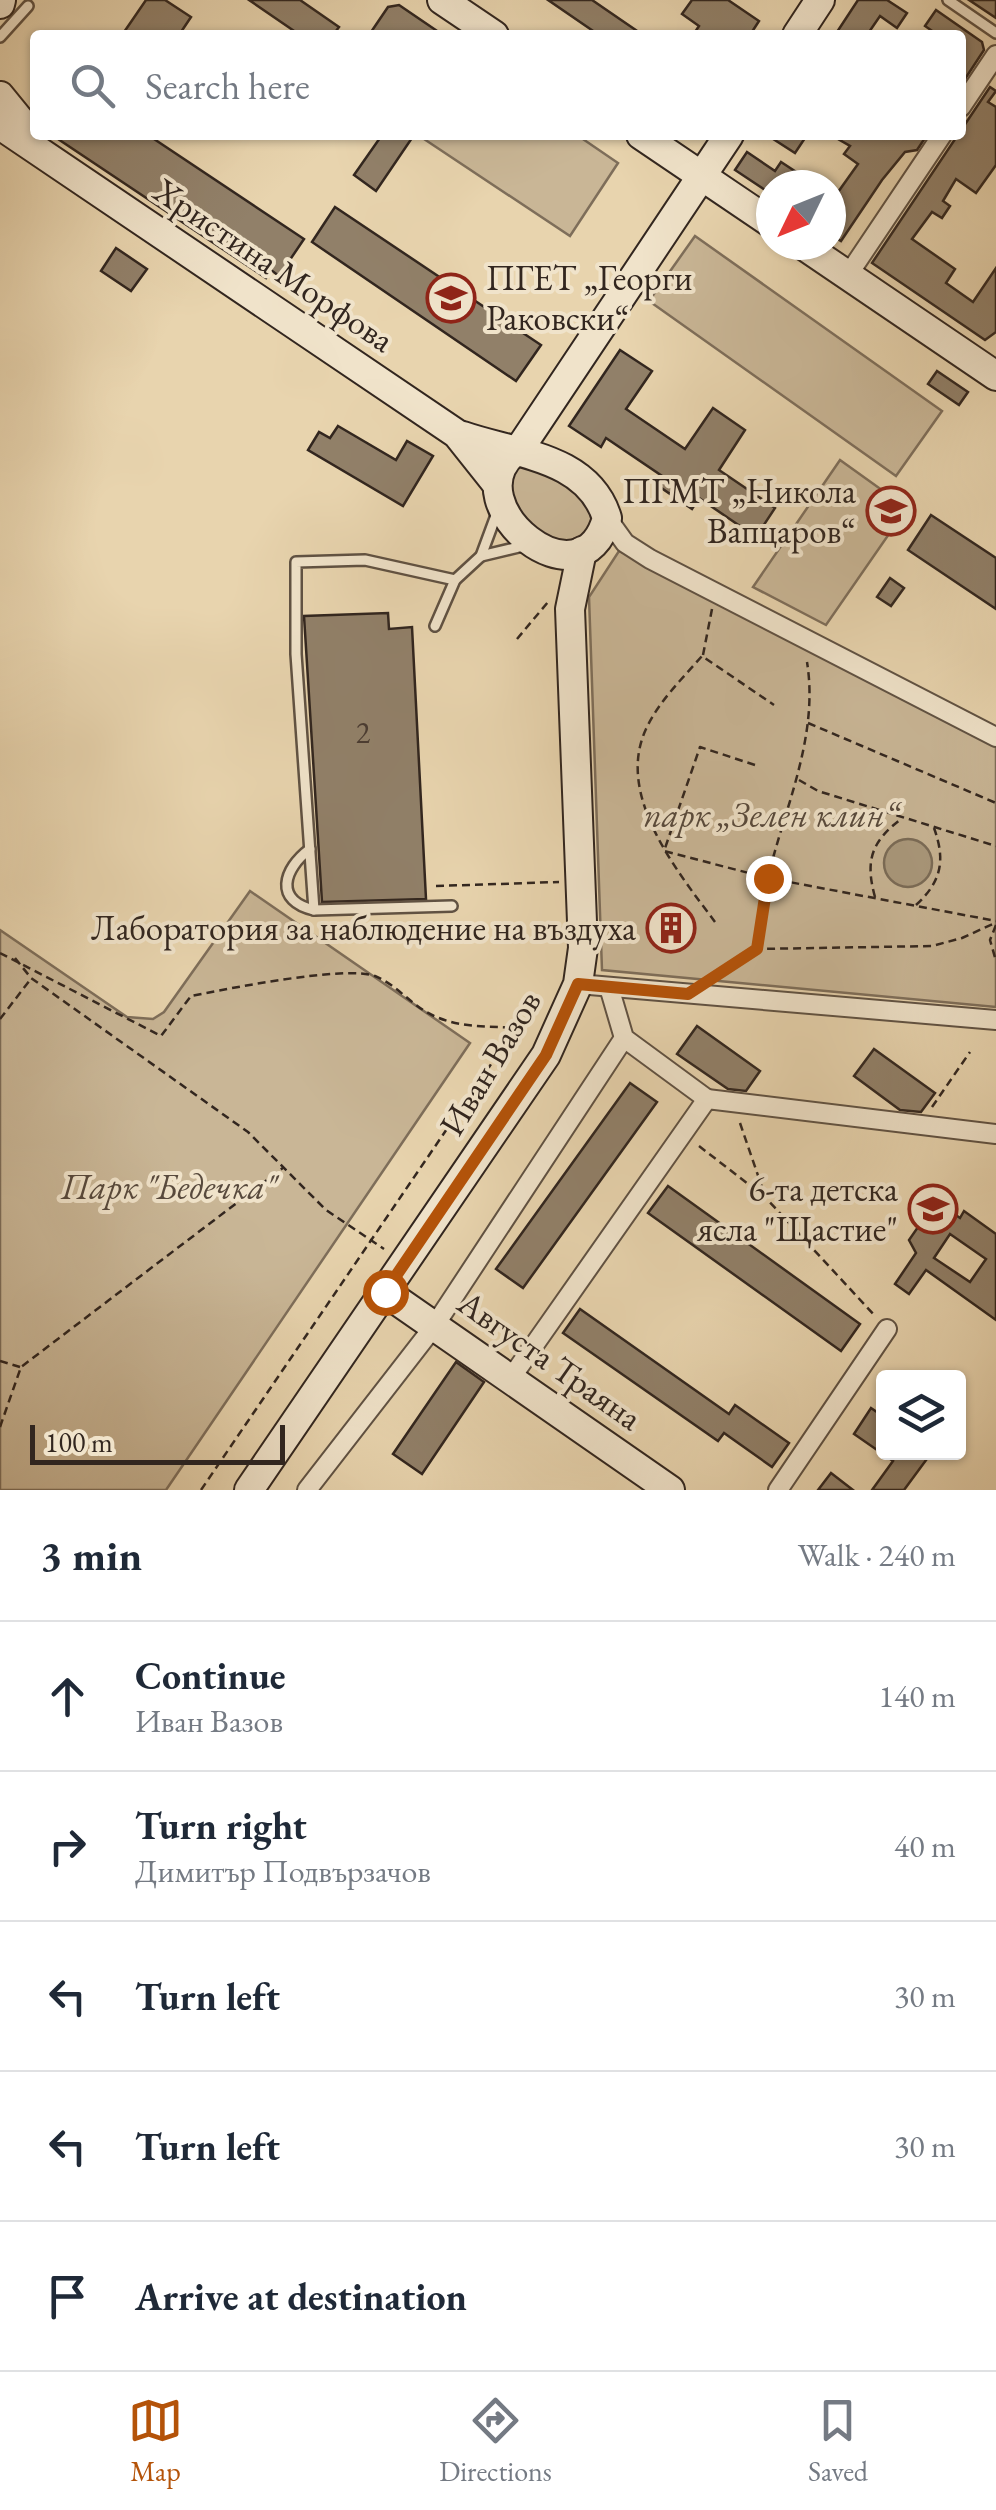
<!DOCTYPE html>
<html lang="en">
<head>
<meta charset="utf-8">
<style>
	body { margin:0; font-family:"EB Garamond",serif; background:#f2f2f3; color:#1f2937 }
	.controls { position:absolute; right:30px; bottom:30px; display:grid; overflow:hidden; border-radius:10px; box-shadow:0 2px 8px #0004 }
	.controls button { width:90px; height:90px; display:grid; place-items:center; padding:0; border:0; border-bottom:2px solid #e0e1e3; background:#fff; color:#1f2937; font:50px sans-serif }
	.compass { position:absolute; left:756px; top:170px; width:90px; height:90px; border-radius:50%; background:#fff; box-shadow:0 2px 8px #0004; rotate:227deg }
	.scale { position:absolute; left:30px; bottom:25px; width:255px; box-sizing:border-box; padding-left:10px; border:5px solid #32261f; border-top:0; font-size:28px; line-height:35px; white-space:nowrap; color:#32261f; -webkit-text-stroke:8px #f0e3ca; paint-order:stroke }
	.stop { position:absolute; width:30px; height:30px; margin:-22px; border:8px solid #b45309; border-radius:50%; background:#fff }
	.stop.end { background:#b45309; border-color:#fff; box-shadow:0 2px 10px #0008 }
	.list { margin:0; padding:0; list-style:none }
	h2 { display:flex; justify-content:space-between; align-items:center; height:130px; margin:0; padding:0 40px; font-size:42px }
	h2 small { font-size:32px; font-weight:400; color:#747a83 }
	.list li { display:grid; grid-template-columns:65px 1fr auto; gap:30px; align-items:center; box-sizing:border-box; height:150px; padding:0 40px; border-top:2px solid #e0e1e3 }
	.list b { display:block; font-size:38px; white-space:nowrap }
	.list p { margin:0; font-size:32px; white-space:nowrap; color:#747a83 }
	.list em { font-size:32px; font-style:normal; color:#747a83 }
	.icon { flex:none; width:55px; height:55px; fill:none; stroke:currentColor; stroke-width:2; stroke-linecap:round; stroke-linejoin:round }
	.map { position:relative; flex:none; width:996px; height:1490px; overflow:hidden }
	.search { position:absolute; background:#fff; box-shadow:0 2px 8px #0004; left:30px; right:30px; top:30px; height:110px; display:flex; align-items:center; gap:25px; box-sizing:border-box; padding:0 35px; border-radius:10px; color:#747a83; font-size:38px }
	.sheet { height:880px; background:#fff }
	nav { display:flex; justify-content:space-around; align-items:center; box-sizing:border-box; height:140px; border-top:2px solid #e0e1e3; background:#fff; font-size:28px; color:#747a83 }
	nav a { display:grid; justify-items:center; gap:5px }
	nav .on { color:#b45309 }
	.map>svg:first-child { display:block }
	.green { fill:#c9b696; stroke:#7e6e5a; stroke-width:2.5 }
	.water { fill:#aa997d; stroke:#7a6b57; stroke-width:2.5 }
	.building { fill:#918069; stroke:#32261f; stroke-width:2.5; fill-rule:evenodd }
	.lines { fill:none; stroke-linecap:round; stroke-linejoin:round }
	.lane-casing { stroke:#605243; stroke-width:14 }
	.street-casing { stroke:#605243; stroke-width:22 }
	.secondary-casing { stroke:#32261f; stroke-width:32 }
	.path { stroke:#32261f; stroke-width:2.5; stroke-dasharray:8 5; stroke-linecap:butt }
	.lane { stroke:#f0e3ca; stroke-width:9 }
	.street { stroke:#f0e3ca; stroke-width:18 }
	.secondary { stroke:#f0e3ca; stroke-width:28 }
	.route { stroke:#b45309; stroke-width:12 }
	.labels { text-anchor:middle; stroke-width:8; stroke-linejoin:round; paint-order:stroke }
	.number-label { font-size:30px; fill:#4a3c32 }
	.street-label { font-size:35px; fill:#32261f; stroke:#f0e3ca }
	.poi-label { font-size:35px; fill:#32261f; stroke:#f0e3ca; text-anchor:end }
	.park-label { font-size:35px; font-style:italic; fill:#584a3d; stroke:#f0e3ca }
</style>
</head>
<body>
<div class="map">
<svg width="996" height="1490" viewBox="0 0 996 1490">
	<rect width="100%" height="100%" fill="#e8d4ae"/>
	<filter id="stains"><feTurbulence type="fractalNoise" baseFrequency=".002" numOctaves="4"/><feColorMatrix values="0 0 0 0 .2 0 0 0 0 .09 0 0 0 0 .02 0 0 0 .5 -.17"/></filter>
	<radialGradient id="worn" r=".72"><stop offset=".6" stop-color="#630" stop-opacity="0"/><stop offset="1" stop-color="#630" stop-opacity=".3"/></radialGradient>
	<g class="green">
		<path d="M577,135L618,163L570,236L421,137Z"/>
		<path d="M695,236L942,411L896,476L649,301Z"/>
		<path d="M840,460L907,508L826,625L753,587Z"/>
		<path d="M521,465C554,470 597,493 591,530L572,546C538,539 513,515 507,480Z"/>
		<path d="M619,551L661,568L996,736V1007L602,970L589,597Z"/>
		<path d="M250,891L470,1043L166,1490H0V930L127,1017L153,1019L164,1012Z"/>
	</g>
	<circle class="water" cx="908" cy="863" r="24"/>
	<g class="building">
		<path d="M146,0H165L191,17L179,35H122Z"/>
		<path d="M249,0H300L339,27L333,35H300Z"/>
		<path d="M548,0H592L643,35H599Z"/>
		<path d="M692,0H728L759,21L750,35H693L699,26L682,14Z"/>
		<path d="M858,0H887L907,13L897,28L880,16L867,35H835Z"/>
		<path d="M969,0H996V18Z"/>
		<path d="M399,5L443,35H369L388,7Z"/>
		<path d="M936,10L982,42L984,50L961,85V35H938L925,26Z"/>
		<path d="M990,87L996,91L988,102L996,107V165L976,193L956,179L943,201L950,206L942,218L932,212L912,239L955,269L946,283L973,302L996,268V332L985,340L872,263Z"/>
		<path d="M52,135H148L304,239L279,276L271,270L266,278Z"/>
		<path d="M382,135H414L376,191L354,175Z"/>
		<path d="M767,135H807L795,153Z"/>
		<path d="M831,135H927L917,150L905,152L882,180L841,241L831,235V202L858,164L844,154L850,146Z"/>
		<path d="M747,152L775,171L781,162L816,185H771V194L735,170Z"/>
		<path d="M335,207L541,345L516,381L312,242Z"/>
		<path d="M116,248L147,269L131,291L101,271Z"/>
		<path d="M620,350L652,371L626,409L685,449L713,408L745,430L719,470L775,508L756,537L699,498L692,509L660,487L665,478L606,438L601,447L569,426Z"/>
		<path d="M937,371L968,392L959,405L928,384Z"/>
		<path d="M338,426L396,460L407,441L433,456L403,506L308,450L319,432L330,438Z"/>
		<path d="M931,515L996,558V609L908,550Z"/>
		<path d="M890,578L904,588L891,606L877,597Z"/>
		<path d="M388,613L389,629L412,627L426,899L322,902L304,616Z"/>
		<path d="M697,1026L760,1071L746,1091L728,1089L677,1054Z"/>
		<path d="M874,1049L935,1093L921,1112L900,1110L854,1076Z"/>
		<path d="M630,1083L657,1102L523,1288L496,1269Z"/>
		<path d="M668,1186L860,1324L841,1351L648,1213Z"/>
		<path d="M936,1201L960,1218L964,1211L996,1234V1320L926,1270L909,1294L895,1284L916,1253L909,1240ZM950,1234L986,1259L970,1282L934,1258Z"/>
		<path d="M580,1309L729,1414L735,1405L789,1443L772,1467L724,1433L718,1441L563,1333Z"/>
		<path d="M456,1362L484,1382L422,1474L393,1454Z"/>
		<path d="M871,1408L884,1417V1452H932L904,1490H872L893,1461L854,1434Z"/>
		<path d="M831,1473L853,1490H818Z"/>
	</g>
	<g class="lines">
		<g class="lane-casing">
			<g id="lane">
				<path d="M948,0L996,33"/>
				<path d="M0,37L28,6"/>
				<path d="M481,556L527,545"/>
				<path d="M435,626L455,580L481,556L498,510"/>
				<path d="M310,849C283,869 274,901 314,910"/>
				<path d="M452,906L314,910L296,654V562L365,560L455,580"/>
			</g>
		</g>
		<g class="street-casing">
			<g id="street">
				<path d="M961,107L996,55"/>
				<path d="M848,275L942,135"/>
				<path d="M607,518L625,543L650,559L996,737"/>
				<path d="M578,984L996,1020"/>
				<path d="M609,987L624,1038L707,1099"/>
				<path d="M511,1378L707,1099L996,1134"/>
				<path d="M307,1490L435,1325L624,1038"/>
				<path d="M778,1490L887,1329"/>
			</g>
		</g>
		<g class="secondary-casing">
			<g id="secondary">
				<path d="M442,0L494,35"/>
				<path d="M0,4L1,0"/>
				<path d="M797,35L820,0"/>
				<path d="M0,96L31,134"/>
				<path d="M0,125L457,434L496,483"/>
				<path d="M641,135L771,223"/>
				<path d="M803,245L996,376"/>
				<path d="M463,436C514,454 588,456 607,518C582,611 454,505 513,453"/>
				<path d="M518,451L729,135"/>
				<path d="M385,1292L670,1490"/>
				<path d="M249,1490L546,1055L578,984L583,948L570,609L582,551"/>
			</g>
		</g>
		<g class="path">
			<path d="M517,639L548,602"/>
			<path d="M703,655L712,609"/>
			<path d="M808,723L996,803"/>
			<path d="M755,765L700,747L664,851L768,878L996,921"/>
			<path d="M799,780L818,791L996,846"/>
			<path d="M436,886L559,882"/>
			<path d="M875,897C865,861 871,842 901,819"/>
			<path d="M916,905C941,882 946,861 934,828"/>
			<path d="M715,922C678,872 615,796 646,729C659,701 682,679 702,656L774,705"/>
			<path d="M996,925L990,940L996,961"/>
			<path d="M757,947C761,924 763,900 768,877C785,807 819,736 807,662"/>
			<path d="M0,953L161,1036L191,996C226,989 346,965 375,976C397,985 411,1005 432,1015C459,1028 487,1026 516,1028"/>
			<path d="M15,958L31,978L248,1132L326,1210L384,1249"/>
			<path d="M711,979L757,949L932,946L962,938L995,923"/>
			<path d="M0,1019L30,980"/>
			<path d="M932,1107L970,1052"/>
			<path d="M740,1123L765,1196"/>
			<path d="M699,1146L765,1197L876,1317"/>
			<path d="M0,1361L20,1367"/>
			<path d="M0,1427L21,1367L284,1167"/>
			<path d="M201,1490L515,1029"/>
		</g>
		<use href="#lane" class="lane"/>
		<use href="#street" class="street"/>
		<use href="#secondary" class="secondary"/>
	</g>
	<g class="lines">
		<path class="route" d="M385,1292L546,1055L578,984L688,994L757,949L768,878"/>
	</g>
	<defs>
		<g id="school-ring" transform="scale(2.5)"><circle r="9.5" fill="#f0e3ca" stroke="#8f2418" stroke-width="1.5"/><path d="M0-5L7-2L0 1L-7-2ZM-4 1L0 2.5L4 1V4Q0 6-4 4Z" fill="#8f2418"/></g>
		<g id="building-ring" transform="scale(2.5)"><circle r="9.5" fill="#f0e3ca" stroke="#8f2418" stroke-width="1.5"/><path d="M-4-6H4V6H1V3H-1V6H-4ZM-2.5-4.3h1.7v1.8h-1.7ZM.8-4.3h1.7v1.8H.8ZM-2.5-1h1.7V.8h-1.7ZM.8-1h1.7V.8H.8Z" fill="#8f2418"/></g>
	</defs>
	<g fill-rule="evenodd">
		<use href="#school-ring" x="451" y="298"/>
		<use href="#school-ring" x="891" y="511"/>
		<use href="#building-ring" x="671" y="928"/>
		<use href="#school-ring" x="933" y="1209"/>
	</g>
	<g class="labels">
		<g class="number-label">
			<text x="363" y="743">2</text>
		</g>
		<g class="street-label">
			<text transform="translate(274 265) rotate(34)" y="12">Христина Морфова</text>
			<text transform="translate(490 1063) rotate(-59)" y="12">Иван Вазов</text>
			<text transform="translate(550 1360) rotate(35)" y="12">Августа Траяна</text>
		</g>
		<g class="poi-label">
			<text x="486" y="290" text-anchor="start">ПГЕТ „Георги<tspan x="486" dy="40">Раковски“</tspan></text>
			<text x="856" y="503">ПГМТ „Никола<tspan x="856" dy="40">Вапцаров“</tspan></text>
			<text x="636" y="940">Лаборатория за наблюдение на въздуха</text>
			<text x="898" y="1201">6-та детска<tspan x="898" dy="40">ясла "Щастие"</tspan></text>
		</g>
		<g class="park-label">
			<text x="771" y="827">парк „Зелен клин“</text>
			<text x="169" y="1199">Парк "Бедечка"</text>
		</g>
	</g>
	<rect width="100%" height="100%" filter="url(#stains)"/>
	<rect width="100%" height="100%" fill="url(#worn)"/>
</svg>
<div class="controls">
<button><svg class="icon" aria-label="layers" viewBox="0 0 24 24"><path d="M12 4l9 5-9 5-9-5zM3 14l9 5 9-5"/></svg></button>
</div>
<svg class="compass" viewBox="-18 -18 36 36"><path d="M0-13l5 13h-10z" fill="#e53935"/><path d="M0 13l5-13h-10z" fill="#747a83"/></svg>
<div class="scale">100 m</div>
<div class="stop" style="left:385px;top:1292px"></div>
<div class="stop end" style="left:768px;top:878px"></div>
<div class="search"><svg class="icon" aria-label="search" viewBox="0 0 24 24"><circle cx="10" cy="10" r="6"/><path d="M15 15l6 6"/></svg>Search here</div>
</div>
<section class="sheet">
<h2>3 min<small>Walk · 240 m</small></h2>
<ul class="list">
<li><svg class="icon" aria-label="ahead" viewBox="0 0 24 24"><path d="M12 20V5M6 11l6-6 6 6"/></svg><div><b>Continue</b><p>Иван Вазов</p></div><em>140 m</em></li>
<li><svg class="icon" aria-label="right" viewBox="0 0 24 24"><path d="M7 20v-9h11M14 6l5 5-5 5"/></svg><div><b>Turn right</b><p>Димитър Подвързачов</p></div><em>40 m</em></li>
<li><svg class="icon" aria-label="left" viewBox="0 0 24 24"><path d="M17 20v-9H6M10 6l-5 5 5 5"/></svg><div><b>Turn left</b></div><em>30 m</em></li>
<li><svg class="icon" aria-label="left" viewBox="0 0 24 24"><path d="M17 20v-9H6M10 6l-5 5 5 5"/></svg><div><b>Turn left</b></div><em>30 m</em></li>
<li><svg class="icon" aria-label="arrive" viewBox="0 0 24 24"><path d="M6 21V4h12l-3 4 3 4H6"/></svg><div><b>Arrive at destination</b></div></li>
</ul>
</section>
<nav>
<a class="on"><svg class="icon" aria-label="map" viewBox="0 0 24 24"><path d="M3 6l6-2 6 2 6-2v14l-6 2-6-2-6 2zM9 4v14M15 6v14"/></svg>Map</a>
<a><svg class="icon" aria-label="directions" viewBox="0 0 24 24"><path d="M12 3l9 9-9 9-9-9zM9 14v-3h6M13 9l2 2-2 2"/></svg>Directions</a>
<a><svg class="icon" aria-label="saved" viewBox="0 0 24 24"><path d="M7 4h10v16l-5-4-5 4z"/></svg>Saved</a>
</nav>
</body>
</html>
